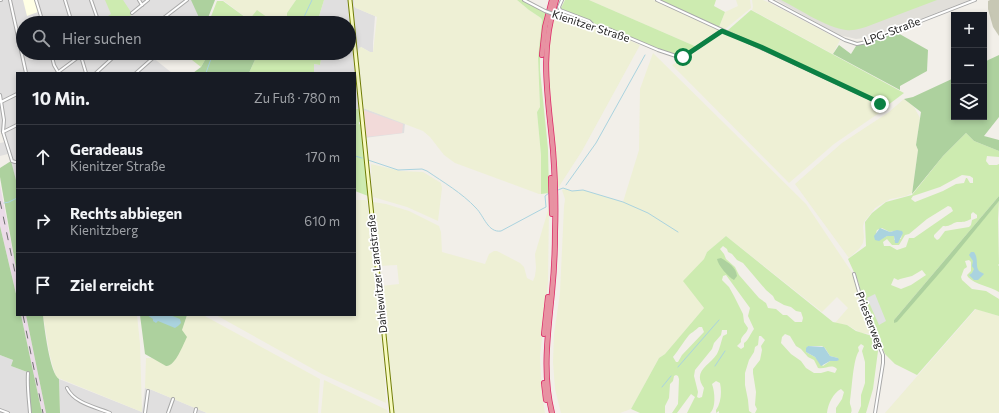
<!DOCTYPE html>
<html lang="de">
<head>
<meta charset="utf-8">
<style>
	body { margin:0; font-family:Commissioner,sans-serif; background:#242831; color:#f1f3f6 }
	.controls { position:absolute; right:12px; top:12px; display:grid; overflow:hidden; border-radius:0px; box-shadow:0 2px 6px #0003 }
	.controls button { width:36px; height:36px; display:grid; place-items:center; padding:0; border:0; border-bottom:1px solid #363941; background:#171b24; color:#f1f3f6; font:20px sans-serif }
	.stop { position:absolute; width:12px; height:12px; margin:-9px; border:3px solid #0b8043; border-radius:50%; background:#fff }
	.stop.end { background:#0b8043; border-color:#fff; box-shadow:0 1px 4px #0008 }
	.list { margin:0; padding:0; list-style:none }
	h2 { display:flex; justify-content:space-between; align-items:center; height:52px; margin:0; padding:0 16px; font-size:17px }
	h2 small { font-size:13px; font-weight:400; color:#9ea1a6 }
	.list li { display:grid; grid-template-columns:26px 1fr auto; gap:12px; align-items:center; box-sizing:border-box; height:64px; padding:0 16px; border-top:1px solid #363941 }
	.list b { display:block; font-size:15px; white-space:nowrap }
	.list p { margin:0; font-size:13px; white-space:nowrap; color:#9ea1a6 }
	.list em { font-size:13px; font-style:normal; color:#9ea1a6 }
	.icon { flex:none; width:22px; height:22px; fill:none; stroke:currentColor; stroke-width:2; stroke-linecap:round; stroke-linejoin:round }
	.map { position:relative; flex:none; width:999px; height:413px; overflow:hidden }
	.search { position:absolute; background:#171b24; box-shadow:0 2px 6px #0003; left:16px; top:16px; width:340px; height:44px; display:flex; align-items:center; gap:10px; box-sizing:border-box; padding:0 14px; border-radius:22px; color:#9ea1a6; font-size:15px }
	.panel { position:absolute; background:#171b24; box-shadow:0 2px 6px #0003; left:16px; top:72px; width:340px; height:244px; border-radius:0px }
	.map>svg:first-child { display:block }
	.residential { fill:#e0dfdf }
	.commercial { fill:#f2dad9 }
	.industrial { fill:#ebdbe8 }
	.education { fill:#ffffe5 }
	.airport { fill:#e1dfda }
	.construction { fill:#c7c7b4 }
	.farmland { fill:#eef0d5 }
	.grass { fill:#cdebb0; fill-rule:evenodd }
	.forest { fill:#add19e }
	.parking { fill:#e2e2e2 }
	.water { fill:#aad3df }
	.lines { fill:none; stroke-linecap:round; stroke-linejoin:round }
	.stream { stroke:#aad3df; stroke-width:1 }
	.street-casing { stroke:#a9a9a9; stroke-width:4 }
	.secondary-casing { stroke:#707d05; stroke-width:5 }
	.highway-casing { stroke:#dc2a67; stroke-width:6 }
	.street { stroke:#fff; stroke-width:2 }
	.secondary { stroke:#f7fabf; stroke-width:3 }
	.highway { stroke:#e892a2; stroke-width:4.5 }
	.rail { stroke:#707070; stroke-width:1; stroke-dasharray:8 8; stroke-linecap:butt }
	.street-bridge-casing { stroke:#a9a9a9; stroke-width:4; stroke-linecap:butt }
	.street-bridge { stroke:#fff; stroke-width:2 }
	.route { stroke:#0b8043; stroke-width:5 }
	.labels { text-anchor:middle; stroke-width:3.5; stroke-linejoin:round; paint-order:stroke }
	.street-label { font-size:11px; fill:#222; stroke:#fff }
</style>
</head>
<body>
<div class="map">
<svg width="999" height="413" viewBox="0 0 999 413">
	<rect width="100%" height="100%" fill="#f2efe9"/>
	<g class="residential">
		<path d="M0,0H192L201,23L192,18L188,20L190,23H23V53H147L172,73H17V184L8,154L0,156V143L5,142L2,132H0Z"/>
		<path d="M324,0H354V6L356,8L375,16L373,43V52H370L361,47L363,108L405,123L404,133L364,138V134H362L360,109H355V73H314V64L320,65L322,53L331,54L332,53H349V23H317Z"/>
		<path d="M0,355L13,360L11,366L30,373L28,383L31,398L30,413H0Z"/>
		<path d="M59,379L142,412L145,388L152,390L207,413H60Z"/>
	</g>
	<path class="commercial" d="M363,110L403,124L402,133L365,137Z"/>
	<g class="industrial">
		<path d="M0,185L17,274V298L0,226Z"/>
		<path d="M21,315H26L46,413H42Z"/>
	</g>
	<path class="education" d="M23,0H35L38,12L27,16Z"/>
	<path class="airport" d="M776,0H969L874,37L856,39L839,35Z"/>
	<path class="construction" d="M990,0H999V36L993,27L988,9V1Z"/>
	<g class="farmland">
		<path d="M223,0H296L287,13V16L285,19L275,21L271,19L249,20Z"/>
		<path d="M354,0H517L529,10L541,18L542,20L538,58L540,107L537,112L541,155V194H539L455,163L444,155L430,137L423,131L363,108L358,51L359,48L361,47L370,52H373L377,17L356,8L354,6Z"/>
		<path d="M589,0H653L718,30V33L697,47Z"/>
		<path d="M736,0H750L751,8L724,30L719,27L725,12L738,6Z"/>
		<path d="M752,0H763L770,3L840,40L833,54L752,10L753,7Z"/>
		<path d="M553,16L580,26L614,34L640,45L582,151L558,188L549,76L548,52Z"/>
		<path d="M723,33L727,34L844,88L874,103L881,108L882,111L834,144L789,183L672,65L698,50L702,46Z"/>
		<path d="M653,53L806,204L853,274L862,309L874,334L861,333L847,325L835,323L848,308L837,297L822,312L726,236L707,252L704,259L684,281L704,308L665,354L659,358L631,409L620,413H561L555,389L553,362L554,334L560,293L564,207L565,199L562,190L565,189L572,191L583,190L623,202L639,150L640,89Z"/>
		<path d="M904,99L914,107L920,118L916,145L918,150L912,193L906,196L890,199L875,208L864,222L863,227L864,237L863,243L859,249L849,258L795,184L842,143L889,112Z"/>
		<path d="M371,164L401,171L423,172L441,183L442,188L438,221L407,207L373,197L372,193Z"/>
		<path d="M355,200H365L367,201L384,366L386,403L322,374L216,315H355Z"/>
		<path d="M373,202L386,204L409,211L439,226L441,232L442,252L485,264L489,254L494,251H497L520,263L524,267L527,278L533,281L535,276L536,268L535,254L549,207L548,283L540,357L542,393L545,413H394L381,286L399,284L397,265L379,266Z"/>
		<path d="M976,309L999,316V413H885Z"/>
		<path d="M43,315H137L140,344L142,412L56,377L50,356Z"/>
		<path d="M187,315H203L320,379L318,413H207L152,390L145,388L146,358H152L169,366Z"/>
		<path d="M324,380L387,410L388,413H321Z"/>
	</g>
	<g class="grass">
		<path d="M105,0H123L131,12L130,21L125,23H114L113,18L109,19L108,16L111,14Z"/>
		<path d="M296,0H324L317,23H214L215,21L210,19L217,1H223L249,20L257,10C266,16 277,27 287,16V13Z"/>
		<path d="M517,0H522L547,13L540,54V70L548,149L549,193L541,194V155L537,112L540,107L538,58L542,20L541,18L529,10Z"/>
		<path d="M565,0H589L697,47L683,56H678L560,10Z"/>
		<path d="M660,0H716L714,6L725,12L719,27Z"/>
		<path d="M781,0H937L871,25C863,28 855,31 846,30C825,27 801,10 781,0Z"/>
		<path d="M751,10L904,93L888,105L727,31Z"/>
		<path d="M183,53H209L201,67Z"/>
		<path d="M258,53H322L320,65L314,64V73H249Z"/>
		<path d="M355,109H360L361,122H359V124L361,125L368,196L355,191Z"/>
		<path d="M966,133L974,141L999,151V157L987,156L986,161L989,165H997L999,164V196L894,320V323L999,201L998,219L999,264L998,265L999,266V292C989,286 976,285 968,277L967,275L971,271V262L969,260L965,261L967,267L964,269L961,277L962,280L972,289L986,291L999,299V316L975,309L917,375L895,364L885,354L865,308L858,281L848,259L866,246L865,222L872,213L886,202L912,195L943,156ZM962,175L970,176L973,178V183H970L967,178H966L964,183L956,184L943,191L915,202L911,199L913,196L940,187ZM948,206L951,207L953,211L914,238H909L906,247L897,250L890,246H884L883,242L887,239L892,245H899L905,235L909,234L927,219ZM973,212L977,215V218L972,220L971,225L969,227L945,231L939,239L937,240L934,237V235L943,226C950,227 952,223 957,222C964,222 965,222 971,219V214ZM882,228L890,232L893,231L902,234L901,239L894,240V236H887L881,239L876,233L877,230ZM922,270L926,275L911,285L901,289L891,285L894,278L898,280L900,279L912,276Z"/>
		<path d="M726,236L833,322L847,325L856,331L872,336L878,351L873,389L866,413H858L861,406V395L865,383V362L862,351L864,346L861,344L858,347L859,351C853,359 852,389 850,401C849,405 853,408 851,413H836V408L842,399L844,392L841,389C833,393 828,404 827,413H755L757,409L755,405L756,392L753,373V369L760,360L762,350L761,346L765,340L761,336H759L758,345L755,347L754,352L749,360L745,373V385L748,400L749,411L752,413H719V411L716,413V410C721,403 722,392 720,383L716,381L712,384C715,392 716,408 710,413H687L695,397L691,394L677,413H672L678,404L679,379L678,376L676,375L674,376L673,381L670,384L669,398L665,406V413H640L631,409L659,358L665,354L704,308L683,281L704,259L707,252ZM723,246L727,249L728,252L732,254L737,260L743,263L766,290L773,296L775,300L784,305L791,307L796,311L801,312L803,318L802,322H795L787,315H783L776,309L768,308L766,303L759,298L739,275L735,267L726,259L724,254L720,249ZM726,275L750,308L748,316L754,329C750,334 749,340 744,343V347L741,349L737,346L741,342C740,336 747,334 748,328L744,322L743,314L734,296L729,287L722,280L723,276ZM699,327H702L704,332L682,355L678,362H676L673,357C679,350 683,342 689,335C691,333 696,330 699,327ZM722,330H727V334L723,336C721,342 720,348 717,354C709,366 692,371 704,388L702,397L699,398L697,397L698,392L694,376L695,370L712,349L714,343L721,335ZM785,334L790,336L796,346L801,349L808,357L814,360L818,368C825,370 831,363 837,369L835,373L828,371L821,373H814L806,368L801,361L791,354L781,343L782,337ZM808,346H822L825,348L830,356L838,358L837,361H830L823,366L815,357L806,352Z"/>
	</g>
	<g class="forest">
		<path d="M191,0H215L206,23H190L188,20L192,18L201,22Z"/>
		<path d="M896,32L928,50L927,71L900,86V90L833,54L839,45L851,54L856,46Z"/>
		<path d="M209,53H258L249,73H193L201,67Z"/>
		<path d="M999,55V117L984,136L999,140V151L974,141L966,133L943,156L912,194L918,150L916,145L921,112L904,99L913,97L954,78V117H984V62Z"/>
		<path d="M11,161L17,184V274L0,177V168Z"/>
		<path d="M999,196V201L944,268L897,322L894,323V320Z"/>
		<path d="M0,226L17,298V315H21L42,413H30C31,399 27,386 30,373L11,366L13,360L0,355Z"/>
		<path d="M721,258C729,263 736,267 737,276L734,280C728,277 718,265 717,259Z"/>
		<path d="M26,315H43C44,326 50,374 59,379L60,413H46Z"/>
		<path d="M140,315H187L182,330L187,337C183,345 175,367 166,366L145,354Z"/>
	</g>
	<path class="parking" d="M875,294L886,321L879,325L867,298Z"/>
	<g class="water">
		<path d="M880,228L890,232L897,230L902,231L903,233L898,243H895L894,236H887L879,241L875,240L874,236Z"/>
		<path d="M971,252H974C979,259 975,266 979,271C980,272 983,273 984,274L978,280H974L969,275L972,273L974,269L972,266L973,261L969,255Z"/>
		<path d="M147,315H170L180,319L181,323L178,326L175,328L158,321L156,323L153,321V319Z"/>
		<path d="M808,346L824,347L830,356L838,358L839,360L837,361H830L821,366L815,357L806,352V348Z"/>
	</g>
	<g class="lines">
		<g class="stream">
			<path d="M299,23L304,17L312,0"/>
			<path d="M206,73L213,53"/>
			<path d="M355,156L362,158"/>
			<path d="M368,160L398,170L422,169L427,171C443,182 462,193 476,208C484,216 488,233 501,231L544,208L546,207L545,196L549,193"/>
			<path d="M566,185L596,143L645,55"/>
			<path d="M558,190L563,188L572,191L583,190L623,202L648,213L678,232"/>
			<path d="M4,203L9,202L17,198"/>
			<path d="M715,366L725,351"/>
			<path d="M678,367L719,320"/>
			<path d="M662,387L671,376"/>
		</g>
		<g class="street-casing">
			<g id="street">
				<path d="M0,0H1"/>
				<path d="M10,0L26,73"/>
				<path d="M36,0L43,23"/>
				<path d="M65,0L72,23"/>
				<path d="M91,0L99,23"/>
				<path d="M139,0L142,5"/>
				<path d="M524,0L545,11"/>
				<path d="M562,0L559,7L560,10L589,21L592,24V26"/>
				<path d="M657,0L874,100L880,104"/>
				<path d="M770,0L845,40L857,44L867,42L975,0"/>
				<path d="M132,13L148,0"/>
				<path d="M556,15L581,25L601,27L611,30L658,50L679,57H683L691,52L721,31"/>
				<path d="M157,23L187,0"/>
				<path d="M51,53L54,65L58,72"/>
				<path d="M80,53L86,73"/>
				<path d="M57,73L84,53"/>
				<path d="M96,73L118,53"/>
				<path d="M136,73L153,58"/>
				<path d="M0,95L4,120L3,132L12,161L15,162H17"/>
				<path d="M1,102L17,94"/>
				<path d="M3,132L17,125"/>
				<path d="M854,274L864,309L883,355V363L875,413"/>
				<path d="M28,373C27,387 29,400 30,413"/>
				<path d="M67,388C74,403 95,407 110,413"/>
				<path d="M0,410L8,413"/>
				<path d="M145,413L148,391"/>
				<path d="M168,413L173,399"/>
				<path d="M195,413L196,409"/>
			</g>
		</g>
		<g class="secondary-casing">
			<path id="secondary" d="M350,0L392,413"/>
		</g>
		<g class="highway-casing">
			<g id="highway">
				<path d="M542,55L545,27L552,0"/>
				<path d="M551,178L552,214"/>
				<path d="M544,334L548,297"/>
				<path d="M544,383L546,400"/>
				<path d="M552,413C542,373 548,333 552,292C554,272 555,252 555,232C556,205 555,177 553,150C548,95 539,54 556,0"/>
			</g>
		</g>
		<use href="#street" class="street"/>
		<use href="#secondary" class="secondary"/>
		<use href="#highway" class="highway"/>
		<g class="rail">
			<path d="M0,201L17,282"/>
			<path d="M23,315L43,413"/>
		</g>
		<g class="street-bridge-casing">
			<path id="street-bridge" d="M545,11L556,15"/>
		</g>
		<use href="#street-bridge" class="street-bridge"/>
	</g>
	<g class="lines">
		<path class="route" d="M683,57L722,31L761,47L874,100L880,104"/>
	</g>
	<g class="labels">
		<g class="street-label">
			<text transform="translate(591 26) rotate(18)" y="4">Kienitzer Straße</text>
			<text transform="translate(892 31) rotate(-21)" y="4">LPG-Straße</text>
			<text transform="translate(377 274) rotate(-96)" y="4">Dahlewitzer Landstraße</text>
			<text transform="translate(870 320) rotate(69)" y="4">Priesterweg</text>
		</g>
	</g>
</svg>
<div class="controls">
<button>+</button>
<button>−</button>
<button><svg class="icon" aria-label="layers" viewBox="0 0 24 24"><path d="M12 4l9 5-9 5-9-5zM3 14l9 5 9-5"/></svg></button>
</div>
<div class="stop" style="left:683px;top:57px"></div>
<div class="stop end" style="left:880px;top:104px"></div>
<div class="search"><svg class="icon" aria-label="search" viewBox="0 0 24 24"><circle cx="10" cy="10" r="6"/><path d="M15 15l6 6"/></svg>Hier suchen</div>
<section class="panel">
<h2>10 Min.<small>Zu Fuß · 780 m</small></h2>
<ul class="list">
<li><svg class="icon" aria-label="ahead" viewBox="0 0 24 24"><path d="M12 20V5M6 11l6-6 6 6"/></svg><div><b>Geradeaus</b><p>Kienitzer Straße</p></div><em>170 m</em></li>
<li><svg class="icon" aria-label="right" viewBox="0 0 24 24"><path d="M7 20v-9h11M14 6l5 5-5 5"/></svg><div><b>Rechts abbiegen</b><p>Kienitzberg</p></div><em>610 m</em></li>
<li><svg class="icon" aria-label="arrive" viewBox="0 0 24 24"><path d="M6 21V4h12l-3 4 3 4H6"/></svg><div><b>Ziel erreicht</b></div></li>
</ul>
</section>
</div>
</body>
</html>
